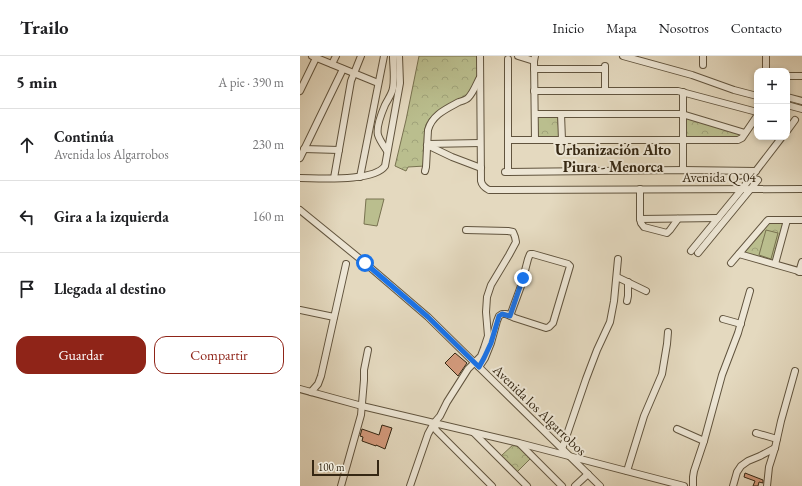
<!DOCTYPE html>
<html lang="es">
<head>
<meta charset="utf-8">
<style>
	body { margin:0; font-family:"EB Garamond",serif; background:#f6f6f6; color:#202124 }
	.controls { position:absolute; right:12px; top:12px; display:grid; overflow:hidden; border-radius:8px; box-shadow:0 2px 6px #0003 }
	.controls button { width:36px; height:36px; display:grid; place-items:center; padding:0; border:0; border-bottom:1px solid #e0e0e0; background:#fff; color:#202124; font:20px sans-serif }
	.scale { position:absolute; left:12px; bottom:10px; width:67px; box-sizing:border-box; padding-left:4px; border:2px solid #352713; border-top:0; font-size:11px; line-height:14px; white-space:nowrap; color:#352713; -webkit-text-stroke:3px #ede6d5; paint-order:stroke }
	.stop { position:absolute; width:12px; height:12px; margin:-9px; border:3px solid #1a73e8; border-radius:50%; background:#fff }
	.stop.end { background:#1a73e8; border-color:#fff; box-shadow:0 1px 4px #0008 }
	.list { margin:0; padding:0; list-style:none }
	h2 { display:flex; justify-content:space-between; align-items:center; height:52px; margin:0; padding:0 16px; font-size:17px }
	h2 small { font-size:13px; font-weight:400; color:#757577 }
	.list li { display:grid; grid-template-columns:26px 1fr auto; gap:12px; align-items:center; box-sizing:border-box; height:72px; padding:0 16px; border-top:1px solid #e0e0e0 }
	.list b { display:block; font-size:15px; white-space:nowrap }
	.list p { margin:0; font-size:13px; white-space:nowrap; color:#757577 }
	.list em { font-size:13px; font-style:normal; color:#757577 }
	.actions { display:flex; gap:8px; padding:12px 16px }
	.actions a { flex:1; padding:9px 0; border:1px solid #8f2418; border-radius:12px; text-align:center; font-size:14px; color:#8f2418 }
	.actions .main { background:#8f2418; color:#fff }
	.icon { flex:none; width:22px; height:22px; fill:none; stroke:currentColor; stroke-width:2; stroke-linecap:round; stroke-linejoin:round }
	.map { position:relative; flex:none; width:502px; height:430px; overflow:hidden }
	header { display:flex; align-items:center; gap:24px; box-sizing:border-box; height:56px; padding:0 20px; background:#fff; border-bottom:1px solid #e0e0e0 }
	header strong { font-size:19px }
	nav { display:flex; gap:22px; margin-inline-start:auto; font-size:14px }
	main { display:flex }
	aside { flex:1; background:#fff }
	.map>svg:first-child { display:block }
	.park { fill:url(#park-crowns); stroke:#787250 }
	.garden { fill:#babe8e; stroke:#787250 }
	.building { fill:#d39a7c; stroke:#352713 }
	.lines { fill:none; stroke-linecap:round; stroke-linejoin:round }
	.minor-casing { stroke:#61543e; stroke-width:8 }
	.minor { stroke:#ede6d5; stroke-width:6 }
	.route { stroke:#1a73e8; stroke-width:5 }
	.labels { text-anchor:middle; stroke-width:4; stroke-linejoin:round; paint-order:stroke }
	.street-label { font-size:14px; fill:#352713; stroke:#ede6d5 }
	.neighbourhood-label { font-size:15px; font-weight:bold; fill:#352713; stroke:#ede6d5 }
</style>
</head>
<body>
<header>
<strong>Trailo</strong>
<nav><a>Inicio</a><a>Mapa</a><a>Nosotros</a><a>Contacto</a></nav>
</header>
<main>
<aside>
<h2>5 min<small>A pie · 390 m</small></h2>
<ul class="list">
<li><svg class="icon" aria-label="ahead" viewBox="0 0 24 24"><path d="M12 20V5M6 11l6-6 6 6"/></svg><div><b>Continúa</b><p>Avenida los Algarrobos</p></div><em>230 m</em></li>
<li><svg class="icon" aria-label="left" viewBox="0 0 24 24"><path d="M17 20v-9H6M10 6l-5 5 5 5"/></svg><div><b>Gira a la izquierda</b></div><em>160 m</em></li>
<li><svg class="icon" aria-label="arrive" viewBox="0 0 24 24"><path d="M6 21V4h12l-3 4 3 4H6"/></svg><div><b>Llegada al destino</b></div></li>
</ul>
<div class="actions"><a class="main">Guardar</a><a>Compartir</a></div>
</aside>
<div class="map">
<svg width="502" height="430" viewBox="0 0 502 430">
	<defs>
		<pattern id="park-crowns" width="20" height="18" patternUnits="userSpaceOnUse"><rect width="20" height="18" fill="#babe8e"/><path d="M2 6a3 3 0 1 1 6 0M12 15a3 3 0 1 1 6 0" fill="none" stroke="#a0a37a"/></pattern>
	</defs>
	<rect width="100%" height="100%" fill="#e4d9bf"/>
	<filter id="stains"><feTurbulence type="fractalNoise" baseFrequency=".005" numOctaves="4"/><feColorMatrix values="0 0 0 0 .2 0 0 0 0 .09 0 0 0 0 .02 0 0 0 .5 -.17"/></filter>
	<radialGradient id="worn" r=".72"><stop offset=".6" stop-color="#630" stop-opacity="0"/><stop offset="1" stop-color="#630" stop-opacity=".3"/></radialGradient>
	<g class="park">
		<path d="M119,0H177C177,6 179,13 178,19C178,20 176,23 176,25C166,51 134,48 126,69C123,77 125,101 125,110L108,111L106,115L95,110L106,64Z"/>
		<path d="M237,60H258L259,82L238,83Z"/>
		<path d="M385,61L440,77V80L439,82H386Z"/>
		<path d="M483,166L484,168L473,206L445,198L444,195L467,167Z"/>
		<path d="M215,387L230,403L217,416L201,400Z"/>
	</g>
	<g class="garden">
		<path d="M66,143H84L77,170L64,168Z"/>
		<path d="M466,174L478,177L471,203L459,199Z"/>
	</g>
	<g class="building">
		<path d="M155,297L167,307L158,320L145,307Z"/>
		<path d="M82,369L92,372L85,393L76,389V390L62,385L63,381L60,380L62,373L79,379Z"/>
		<path d="M445,417L463,424V427L459,426L458,430H453L455,425L444,421Z"/>
	</g>
	<g class="lines">
		<g class="minor-casing">
			<g id="minor">
				<path d="M12,0L78,27"/>
				<path d="M180,0L181,125C182,130 185,132 189,134L502,133"/>
				<path d="M218,0L234,5"/>
				<path d="M235,0L234,5L235,84"/>
				<path d="M323,0L392,19L434,34L457,40"/>
				<path d="M403,0V9"/>
				<path d="M466,0V15"/>
				<path d="M32,8L36,0"/>
				<path d="M305,10V35"/>
				<path d="M234,13H305"/>
				<path d="M487,20H502"/>
				<path d="M0,35L16,2"/>
				<path d="M234,35H378L457,56"/>
				<path d="M383,36V114"/>
				<path d="M487,41L502,45"/>
				<path d="M487,49L502,53"/>
				<path d="M235,58H382L445,77"/>
				<path d="M261,58L262,84"/>
				<path d="M487,75L495,64"/>
				<path d="M208,84H438L442,82L457,60"/>
				<path d="M128,88L180,87"/>
				<path d="M127,89L152,101L181,112"/>
				<path d="M4,93L39,94"/>
				<path d="M87,95C84,90 80,85 78,79C76,71 82,56 85,49C88,43 92,38 93,32C95,21 93,10 93,0"/>
				<path d="M0,102L43,13"/>
				<path d="M125,115L126,111L128,74C132,59 146,53 159,46C162,45 166,44 168,42C173,37 176,29 179,23"/>
				<path d="M205,116L383,114L456,115"/>
				<path d="M208,116V3"/>
				<path d="M60,121L84,0"/>
				<path d="M0,122C19,122 74,126 85,110L100,27L99,0"/>
				<path d="M34,122L51,25L61,0"/>
				<path d="M340,133V163L341,167L344,171L367,177L370,174L378,163"/>
				<path d="M0,154L65,207L128,261L300,430"/>
				<path d="M340,163L418,162"/>
				<path d="M391,195L442,133L482,81"/>
				<path d="M398,197L458,124"/>
				<path d="M439,198L502,216"/>
				<path d="M431,207L467,165L468,164H502"/>
				<path d="M475,208L487,164"/>
				<path d="M499,216L502,206"/>
				<path d="M317,221L346,235"/>
				<path d="M327,245L328,240V226"/>
				<path d="M0,254L34,261"/>
				<path d="M423,263L441,268"/>
				<path d="M179,311L185,302L191,287L197,265L199,260L202,258H206L215,262L246,272L249,271L253,267L270,210L268,208L233,198H230L228,203L221,230L210,260"/>
				<path d="M0,333L62,350L219,387L384,430"/>
				<path d="M11,336L18,328L21,320L46,208"/>
				<path d="M134,367L136,374L192,430"/>
				<path d="M377,373L404,385"/>
				<path d="M174,377L227,430"/>
				<path d="M456,377L477,383"/>
				<path d="M220,388L262,430"/>
				<path d="M262,393L286,323L297,294L310,266L314,245L318,203"/>
				<path d="M327,415L344,360L362,318L367,288L368,276"/>
				<path d="M41,430L61,359L64,324V314L68,294"/>
				<path d="M110,430L120,401L128,378L134,367L140,360L147,346L168,313L181,300L184,292L188,280L186,256L187,241L191,229L209,199L216,186L215,181L213,176L208,175L166,174"/>
				<path d="M275,430L288,418"/>
				<path d="M393,430V421L394,415L404,385L422,319L438,277L450,235"/>
				<path d="M433,430L437,416L441,410L448,405L460,400L475,392"/>
				<path d="M467,430L469,411L475,392L481,365L495,315"/>
			</g>
		</g>
		<use href="#minor" class="minor"/>
	</g>
	<g class="lines">
		<path class="route" d="M65,207L128,261L179,311L184,302L191,287L199,260L202,258L210,260L223,222"/>
	</g>
	<g class="labels">
		<g class="street-label">
			<text x="419" y="126">Avenida Q-04</text>
			<text transform="translate(240 354) rotate(44)" y="5">Avenida los Algarrobos</text>
		</g>
		<g class="neighbourhood-label">
			<text x="313" y="99">Urbanización Alto<tspan x="313" dy="17">Piura - Menorca</tspan></text>
		</g>
	</g>
	<rect width="100%" height="100%" filter="url(#stains)"/>
	<rect width="100%" height="100%" fill="url(#worn)"/>
</svg>
<div class="controls">
<button>+</button>
<button>−</button>
</div>
<div class="scale">100 m</div>
<div class="stop" style="left:65px;top:207px"></div>
<div class="stop end" style="left:223px;top:222px"></div>
</div>
</main>
</body>
</html>
